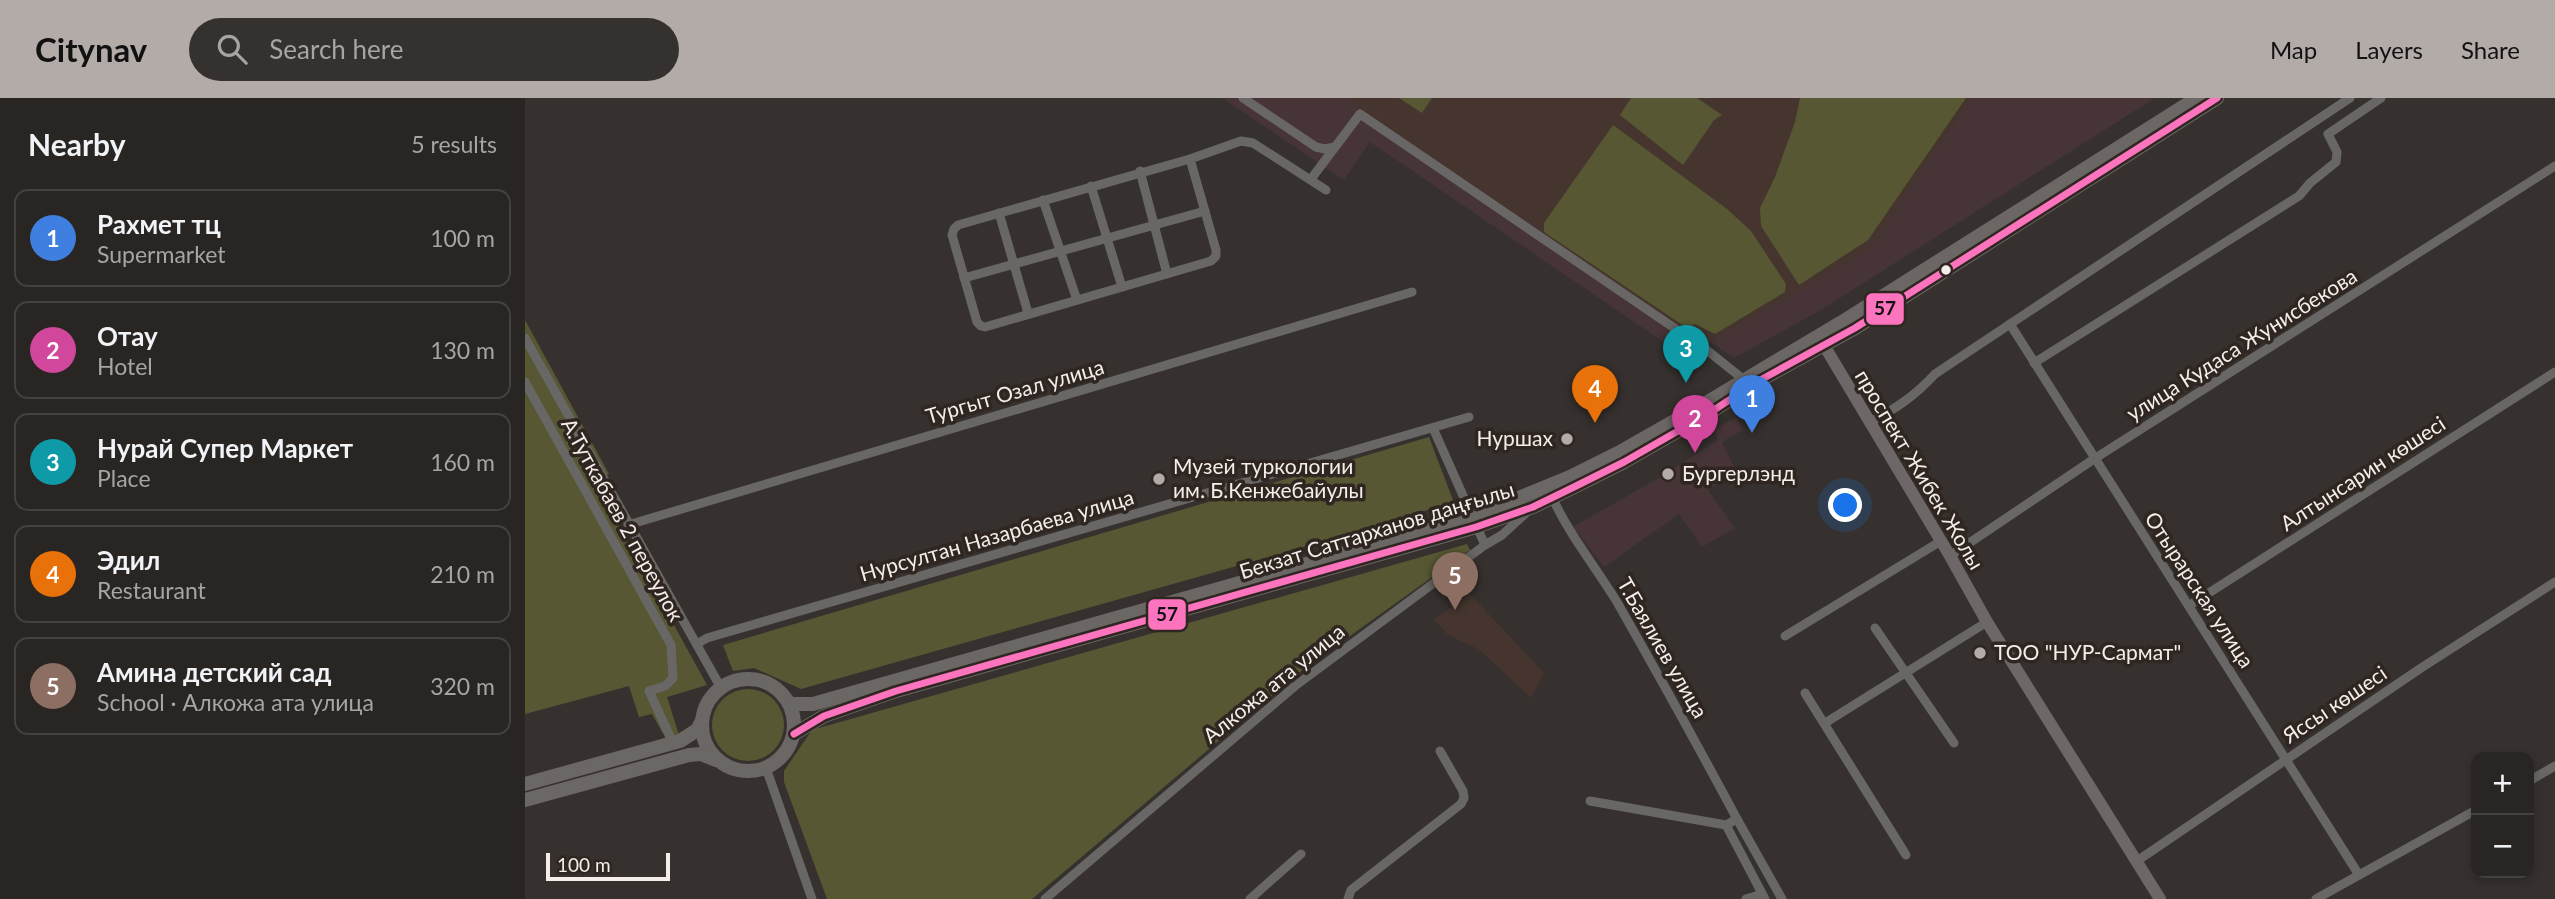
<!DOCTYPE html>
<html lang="en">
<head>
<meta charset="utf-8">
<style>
	body { margin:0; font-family:Lato,sans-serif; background:#34312f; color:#f1f3f6 }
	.controls { position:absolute; right:21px; bottom:21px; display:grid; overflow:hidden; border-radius:14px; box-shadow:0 4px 10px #0003 }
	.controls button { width:63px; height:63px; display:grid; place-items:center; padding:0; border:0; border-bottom:2px solid #444240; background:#282522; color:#f1f3f6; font:35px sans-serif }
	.scale { position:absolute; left:21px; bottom:18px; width:124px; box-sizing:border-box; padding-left:7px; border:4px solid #f4edea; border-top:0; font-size:19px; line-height:24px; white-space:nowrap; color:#f4edea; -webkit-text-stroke:5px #302621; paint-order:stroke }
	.you { position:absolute; left:1321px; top:408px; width:24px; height:24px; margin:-18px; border:5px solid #fff; border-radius:50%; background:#1a73e8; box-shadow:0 0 0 10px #1a73e833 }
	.badge { display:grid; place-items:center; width:46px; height:46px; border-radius:50%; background:#b2aba8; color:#fff; font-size:23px; font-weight:700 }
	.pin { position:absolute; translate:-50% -58px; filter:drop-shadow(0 2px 4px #0008) }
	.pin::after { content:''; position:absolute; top:37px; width:24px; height:21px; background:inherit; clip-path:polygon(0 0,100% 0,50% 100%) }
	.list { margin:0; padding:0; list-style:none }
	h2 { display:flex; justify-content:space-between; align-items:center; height:91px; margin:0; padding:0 28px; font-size:30px }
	h2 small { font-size:23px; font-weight:400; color:#a5a5a5 }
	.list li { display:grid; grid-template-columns:46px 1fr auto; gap:21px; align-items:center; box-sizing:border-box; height:98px; margin:0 14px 14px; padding:0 14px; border:2px solid #444240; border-radius:14px }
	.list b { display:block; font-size:26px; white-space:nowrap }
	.list p { margin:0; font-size:23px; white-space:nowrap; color:#a5a5a5 }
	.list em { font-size:23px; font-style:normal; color:#a5a5a5 }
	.icon { flex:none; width:38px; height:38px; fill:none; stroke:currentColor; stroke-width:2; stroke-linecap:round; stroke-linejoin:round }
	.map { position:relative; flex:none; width:2030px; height:801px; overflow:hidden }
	header { display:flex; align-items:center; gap:42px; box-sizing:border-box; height:98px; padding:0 35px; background:#b2aba8; color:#111 }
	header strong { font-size:33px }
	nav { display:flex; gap:38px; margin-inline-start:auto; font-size:24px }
	.search { width:490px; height:63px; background:#34312f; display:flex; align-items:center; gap:18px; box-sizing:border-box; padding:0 24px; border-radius:38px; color:#a5a5a5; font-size:26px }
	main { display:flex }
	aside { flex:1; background:#282522 }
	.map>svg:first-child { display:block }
	.commercial { fill:#463436 }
	.built { fill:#45352e }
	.green { fill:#575833 }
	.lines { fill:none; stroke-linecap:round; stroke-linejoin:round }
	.minor { stroke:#696765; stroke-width:9 }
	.secondary { stroke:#6d6867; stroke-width:12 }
	.primary { stroke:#6b6765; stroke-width:14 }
	.bus-1-casing { stroke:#302621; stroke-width:12 }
	.bus-1 { stroke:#fc73be; stroke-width:7 }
	.bus-dot { fill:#f4edea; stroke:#302621; stroke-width:2.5 }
	.poi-dot { fill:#b2aba8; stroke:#302621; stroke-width:2.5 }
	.labels { text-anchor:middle; stroke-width:7; stroke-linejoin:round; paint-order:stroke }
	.street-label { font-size:21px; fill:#f4edea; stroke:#302621 }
	.poi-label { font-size:21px; fill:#f4edea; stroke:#302621; text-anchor:start }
	.line-badge { stroke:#302621; stroke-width:2.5 }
	.pale-badge-label { font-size:19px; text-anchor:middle; font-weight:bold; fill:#111 }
</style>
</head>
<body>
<header>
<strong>Citynav</strong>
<div class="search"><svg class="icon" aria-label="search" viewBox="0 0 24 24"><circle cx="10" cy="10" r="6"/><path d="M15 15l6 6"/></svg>Search here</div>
<nav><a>Map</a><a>Layers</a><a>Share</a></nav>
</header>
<main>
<aside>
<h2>Nearby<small>5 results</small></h2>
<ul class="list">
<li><span class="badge" style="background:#3f7fe0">1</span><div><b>Рахмет тц</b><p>Supermarket</p></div><em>100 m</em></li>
<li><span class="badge" style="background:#d1479c">2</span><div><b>Отау</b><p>Hotel</p></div><em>130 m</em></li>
<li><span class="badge" style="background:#0f9aa8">3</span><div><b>Нурай Супер Маркет</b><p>Place</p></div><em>160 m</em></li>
<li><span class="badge" style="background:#e8710a">4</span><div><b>Эдил</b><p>Restaurant</p></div><em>210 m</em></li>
<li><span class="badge" style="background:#8d6e63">5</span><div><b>Амина детский сад</b><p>School · Алкожа ата улица</p></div><em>320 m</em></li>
</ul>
</aside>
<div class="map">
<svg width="2030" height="801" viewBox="0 0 2030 801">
	<rect width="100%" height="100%" fill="#36312e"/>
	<g class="commercial">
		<path d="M697,0H1630L1296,212L1209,260L1181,241L1156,256L845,44L819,82Z"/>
		<path d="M1211,319L1218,332L1197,344L1211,373L1183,392L1210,430L1177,449L1154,416L1079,469L1048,429L1132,381L1193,342L1189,332Z"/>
	</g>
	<g class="built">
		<path d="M819,0H1447L1343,152L1181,246Z"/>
		<path d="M945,496L1019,575L1006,600L955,552L923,537L909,522Z"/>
	</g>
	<g class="green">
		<path d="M874,0H907L897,15Z"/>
		<path d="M1106,0H1172L1197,17L1189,22L1158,67L1095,17Z"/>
		<path d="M1275,0H1441L1343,142L1274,187L1236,128L1235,110L1250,79L1270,24Z"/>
		<path d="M1088,27L1202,111L1226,133L1261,186L1260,194L1190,236L1170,226L1162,230L1019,134V125Z"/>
		<path d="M0,222L84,376L70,384L182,587L142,599L154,637L141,641L127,616L114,619L104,588L0,616Z"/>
		<path d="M904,339L929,405L858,424L850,429L276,591L229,570L208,573L198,547Z"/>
		<path d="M942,446L945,452L776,573L507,801H302L259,684V673L287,632Z"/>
		<circle cx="223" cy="627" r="36"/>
	</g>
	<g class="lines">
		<g class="minor">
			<path d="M718,0L791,49L800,51L810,49"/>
			<path d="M665,61L691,152V158L686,163L460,229L456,228L452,224L427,137L429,131L433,127L665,61L716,43L728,45L801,92"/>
			<path d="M615,73L642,176"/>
			<path d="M786,81L835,16L1183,253L1218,281"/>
			<path d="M566,88L597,189"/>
			<path d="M518,102L552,202"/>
			<path d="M474,115L503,215"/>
			<path d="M439,180L680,113"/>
			<path d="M1485,226L1834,777"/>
			<path d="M0,240L196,590"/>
			<path d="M1509,265L1774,98L1785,85L1811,64L1812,54L1803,36L1856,0"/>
			<path d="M0,284L146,547L148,580L140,588L124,593L148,645"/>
			<path d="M1344,325C1370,311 1390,298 1410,276L1825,0"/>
			<path d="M908,330L960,447"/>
			<path d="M1027,399C1045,438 1070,468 1092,504C1133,576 1173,648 1212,721L1201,727L1240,801"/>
			<path d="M103,427L887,194"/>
			<path d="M1425,458L1569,361L2030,68"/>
			<path d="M1665,507L2030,274"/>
			<path d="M1350,530L1429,645"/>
			<path d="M1260,538L1416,443"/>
			<path d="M172,546L182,540L944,319"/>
			<path d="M1280,595L1381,757"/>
			<path d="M1300,625L1462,524"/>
			<path d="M241,670L287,801"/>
			<path d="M2004,683L2030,668"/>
			<path d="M1065,703L1201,727"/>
			<path d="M1212,721L1257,801"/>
			<path d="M1612,763L1896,570L2030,484"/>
			<path d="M520,801L770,588L960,447L977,437L1001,415"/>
			<path d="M725,801L776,756"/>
			<path d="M823,801L826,792L936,706L939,700L938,693L915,653"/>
			<path d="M1221,801L1237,796"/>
			<path d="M1791,801L1951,712"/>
		</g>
		<path class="secondary" d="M1294,239L1425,458L1462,524L1635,801"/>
		<g class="primary">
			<circle cx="223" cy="627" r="46"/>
			<path d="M265,606H288L947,419L1045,379L1093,355L1181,305L1322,221L1672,0"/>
			<path d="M269,636L299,618L371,593L951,429L1008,409L1049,389L1099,364L1186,314L1230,285L1330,230L1692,0"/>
			<path d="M0,686L155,643L172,632L177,623"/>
			<path d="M0,702L164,657L176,656L191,662"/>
		</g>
		<g class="bus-1-casing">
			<path id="bus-1" d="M269,636L299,618L371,593L951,429L1008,409L1049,389L1099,364L1186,314L1230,285L1330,230L1692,0"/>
		</g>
		<use href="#bus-1" class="bus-1"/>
	</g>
	<circle class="bus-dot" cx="1421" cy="172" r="6"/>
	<g class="poi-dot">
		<circle cx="1042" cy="341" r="7"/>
		<circle cx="1143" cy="376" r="7"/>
		<circle cx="634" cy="381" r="7"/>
		<circle cx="1455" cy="555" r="7"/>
	</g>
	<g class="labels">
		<g class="street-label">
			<text transform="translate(1717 247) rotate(-32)" y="7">улица Кудаса Жунисбекова</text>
			<text transform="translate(490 294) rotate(-16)" y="7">Тургыт Озал улица</text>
			<text transform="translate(1394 372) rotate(59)" y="7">проспект Жибек Жолы</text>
			<text transform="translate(1838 376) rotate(-33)" y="7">Алтынсарин көшесі</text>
			<text transform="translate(97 422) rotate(61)" y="7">А.Туткабаев 2 переулок</text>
			<text transform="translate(852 433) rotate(-17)" y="7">Бекзат Саттарханов даңғылы</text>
			<text transform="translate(472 438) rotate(-16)" y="7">Нурсултан Назарбаева улица</text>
			<text transform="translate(1674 492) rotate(57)" y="7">Отырарская улица</text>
			<text transform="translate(1137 550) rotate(60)" y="7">Т.Баялиев улица</text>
			<text transform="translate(749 586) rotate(-39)" y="7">Алкожа ата улица</text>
			<text transform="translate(1810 607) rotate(-34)" y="7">Яссы көшесі</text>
		</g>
		<g class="poi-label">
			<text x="1028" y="348" text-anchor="end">Нуршах</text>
			<text x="648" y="376">Музей туркологии<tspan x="648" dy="24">им. Б.Кенжебайулы</tspan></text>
			<text x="1157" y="383">Бургерлэнд</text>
			<text x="1469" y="562">ТОО "НУР-Сармат"</text>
		</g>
	</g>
	<g class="line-badge">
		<rect x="1340" y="194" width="40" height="34" rx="7" fill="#fc73be"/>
		<rect x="622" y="500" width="40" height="33" rx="7" fill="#fc73be"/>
	</g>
	<g class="pale-badge-label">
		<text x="1360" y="217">57</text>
		<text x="642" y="523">57</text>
	</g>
</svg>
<div class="controls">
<button>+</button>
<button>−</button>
</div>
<div class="scale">100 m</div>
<div class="you"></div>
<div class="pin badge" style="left:1227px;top:335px;background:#3f7fe0">1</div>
<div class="pin badge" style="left:1170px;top:355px;background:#d1479c">2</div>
<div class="pin badge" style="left:1161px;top:285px;background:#0f9aa8">3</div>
<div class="pin badge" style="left:1070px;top:325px;background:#e8710a">4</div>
<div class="pin badge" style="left:930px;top:512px;background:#8d6e63">5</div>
</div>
</main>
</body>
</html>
